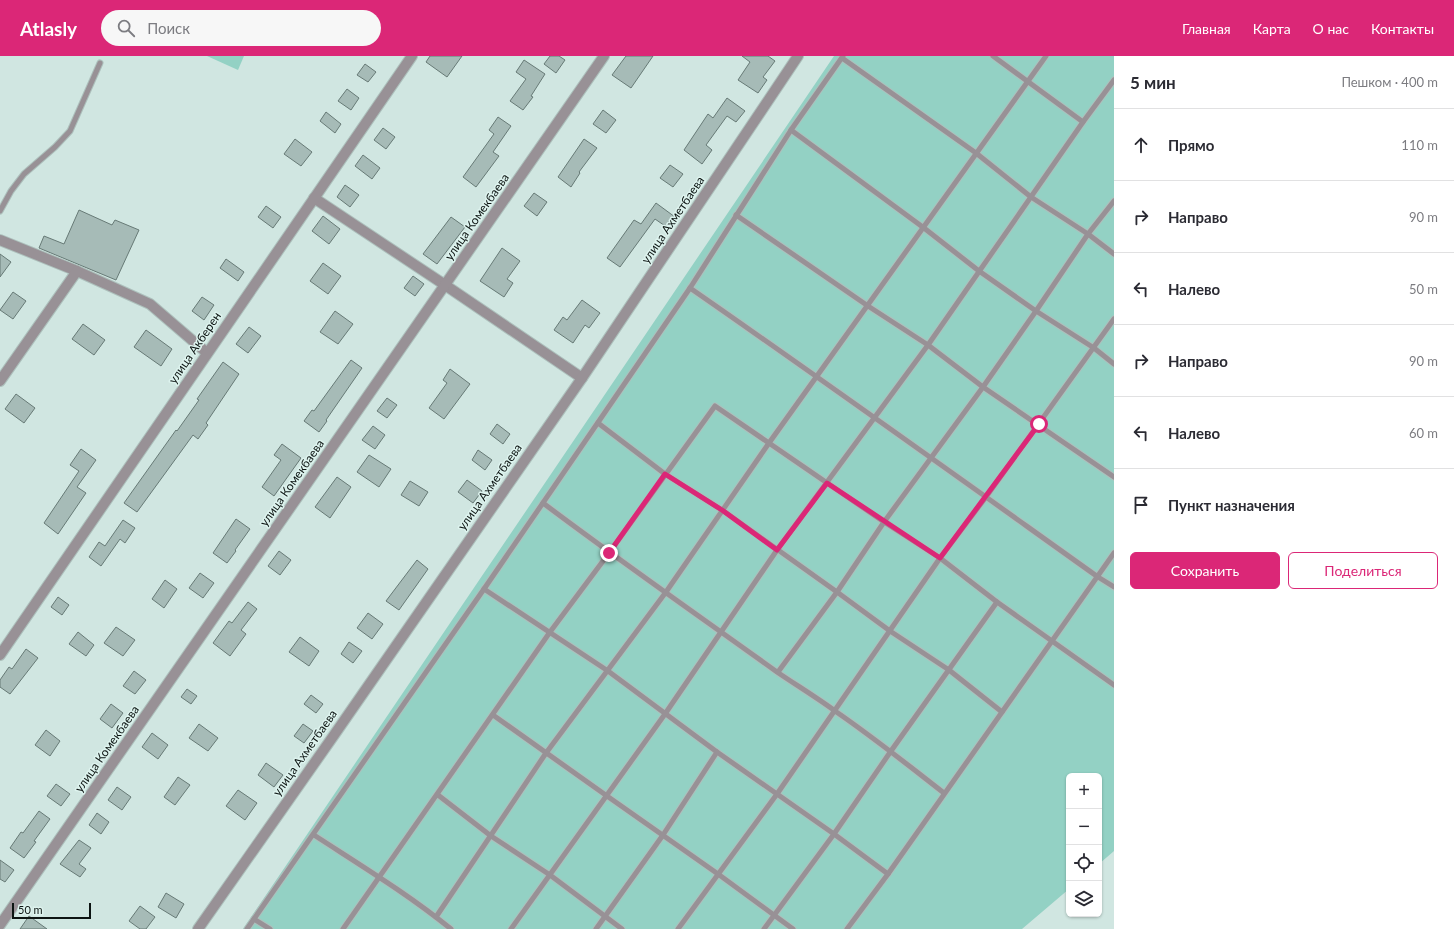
<!DOCTYPE html>
<html lang="ru">
<head>
<meta charset="utf-8">
<style>
	body { margin:0; font-family:Lato,sans-serif; background:#f7f7f7; color:#2b2b33 }
	.controls { position:absolute; right:12px; bottom:12px; display:grid; overflow:hidden; border-radius:6px; box-shadow:0 1px 3px #0004 }
	.controls button { width:36px; height:36px; display:grid; place-items:center; padding:0; border:0; border-bottom:1px solid #e1e1e2; background:#fff; color:#2b2b33; font:20px sans-serif }
	.scale { position:absolute; left:12px; bottom:10px; width:79px; box-sizing:border-box; padding-left:4px; border:2px solid #0c1412; border-top:0; font-size:11px; line-height:14px; white-space:nowrap; color:#0c1412; -webkit-text-stroke:3px #ddf3ee; paint-order:stroke }
	.stop { position:absolute; width:12px; height:12px; margin:-9px; border:3px solid #db2777; border-radius:50%; background:#fff }
	.stop.end { background:#db2777; border-color:#fff; box-shadow:0 1px 4px #0008 }
	.list { margin:0; padding:0; list-style:none }
	h2 { display:flex; justify-content:space-between; align-items:center; height:52px; margin:0; padding:0 16px; font-size:17px }
	h2 small { font-size:13px; font-weight:400; color:#7c7c81 }
	.list li { display:grid; grid-template-columns:26px 1fr auto; gap:12px; align-items:center; box-sizing:border-box; height:72px; padding:0 16px; border-top:1px solid #e1e1e2 }
	.list b { display:block; font-size:15px; white-space:nowrap }
	.list em { font-size:13px; font-style:normal; color:#7c7c81 }
	.actions { display:flex; gap:8px; padding:12px 16px }
	.actions a { flex:1; padding:9px 0; border:1px solid #db2777; border-radius:6px; text-align:center; font-size:14px; color:#db2777 }
	.actions .main { background:#db2777; color:#fff }
	.icon { flex:none; width:22px; height:22px; fill:none; stroke:currentColor; stroke-width:2; stroke-linecap:round; stroke-linejoin:round }
	.map { position:relative; flex:none; width:1114px; height:873px; overflow:hidden }
	header { display:flex; align-items:center; gap:24px; box-sizing:border-box; height:56px; padding:0 20px; background:#db2777; color:#fff }
	header strong { font-size:19px }
	nav { display:flex; gap:22px; margin-inline-start:auto; font-size:14px }
	.search { width:280px; height:36px; background:#f7f7f7; display:flex; align-items:center; gap:10px; box-sizing:border-box; padding:0 14px; border-radius:22px; color:#7c7c81; font-size:15px }
	main { display:flex }
	aside { flex:1; background:#fff }
	.map>svg:first-child { display:block }
	.green { fill:#93d1c4 }
	.building { fill:#a6bbb7; stroke:#677a76 }
	.lines { fill:none; stroke-linecap:round; stroke-linejoin:round }
	.lane-casing { stroke:#adc0bc; stroke-width:7 }
	.street-casing { stroke:#adc0bc; stroke-width:12 }
	.lane { stroke:#989196; stroke-width:5 }
	.street { stroke:#989196; stroke-width:10 }
	.route { stroke:#db2777; stroke-width:5 }
	.labels { text-anchor:middle; stroke-width:3; stroke-linejoin:round; paint-order:stroke }
	.street-label { font-size:12px; fill:#0c1412; stroke:#ddf3ee }
</style>
</head>
<body>
<header>
<strong>Atlasly</strong>
<div class="search"><svg class="icon" aria-label="search" viewBox="0 0 24 24"><circle cx="10" cy="10" r="6"/><path d="M15 15l6 6"/></svg>Поиск</div>
<nav><a>Главная</a><a>Карта</a><a>О нас</a><a>Контакты</a></nav>
</header>
<main>
<div class="map">
<svg width="1114" height="873" viewBox="0 0 1114 873">
	<rect width="100%" height="100%" fill="#d0e6e1"/>
	<g class="green">
		<path d="M207,0H244L238,14Z"/>
		<path d="M834,0H1114V795L1099,808V720H1069V833L1022,873H243Z"/>
	</g>
	<g class="building">
		<path d="M430,0H462L447,21L426,6Z"/>
		<path d="M550,0H559L565,4L556,17L544,8Z"/>
		<path d="M626,0H653L631,32L612,19Z"/>
		<path d="M742,0H768L775,5L763,21L767,24L758,37L738,24L750,6Z"/>
		<path d="M524,4L545,18L531,40L533,41L523,54L510,45L526,23L516,16Z"/>
		<path d="M365,8L376,16L368,26L357,19Z"/>
		<path d="M347,33L359,42L351,54L338,45Z"/>
		<path d="M727,42L745,55L736,66L727,60L706,89L712,94L702,108L684,94L708,58L713,62Z"/>
		<path d="M603,54L616,64L606,77L593,68Z"/>
		<path d="M326,56L341,68L335,77L320,65Z"/>
		<path d="M498,61L511,70L493,96L499,100L476,131L463,121L494,78L489,74Z"/>
		<path d="M383,72L395,81L386,93L374,84Z"/>
		<path d="M295,83L312,96L301,110L284,98Z"/>
		<path d="M584,83L597,92L579,116L580,117L571,131L558,121Z"/>
		<path d="M363,99L380,112L372,123L355,110Z"/>
		<path d="M670,109L683,118L673,131L660,122Z"/>
		<path d="M345,129L359,139L350,151L337,141Z"/>
		<path d="M534,137L547,146L537,160L524,150Z"/>
		<path d="M656,147L675,161L668,172L655,163L620,211L607,202L634,164L641,168Z"/>
		<path d="M266,150L281,161L273,172L258,161Z"/>
		<path d="M79,154L112,169L115,164L139,174L116,224L39,192L44,180L64,188Z"/>
		<path d="M323,160L340,173L329,188L312,175Z"/>
		<path d="M451,161L465,171L437,208L423,198Z"/>
		<path d="M502,192L520,205L507,223L513,227L504,241L480,225Z"/>
		<path d="M0,198L11,206L0,221Z"/>
		<path d="M226,203L244,216L238,225L220,212Z"/>
		<path d="M323,207L341,220L328,238L310,225Z"/>
		<path d="M413,220L424,228L415,240L404,232Z"/>
		<path d="M13,236L26,245L13,263L0,254Z"/>
		<path d="M202,241L214,249L204,264L192,255Z"/>
		<path d="M582,244L600,257L589,272L585,269L573,287L554,274L563,261L567,264Z"/>
		<path d="M335,255L353,268L338,288L320,276Z"/>
		<path d="M83,268L105,284L94,299L72,283Z"/>
		<path d="M249,271L261,280L248,297L236,288Z"/>
		<path d="M146,274L172,293L161,310L134,291Z"/>
		<path d="M351,304L362,312L326,364L327,365L319,376L304,365L312,354L314,355Z"/>
		<path d="M223,306L239,318L206,367L208,369L198,383L193,379L137,456L124,447L176,374L177,375L199,344L197,343Z"/>
		<path d="M450,313L470,328L444,363L429,352L447,327L443,324Z"/>
		<path d="M16,338L35,352L24,367L5,353Z"/>
		<path d="M387,342L397,349L387,362L377,355Z"/>
		<path d="M497,368L510,378L503,388L490,378Z"/>
		<path d="M373,370L385,379L375,393L362,384Z"/>
		<path d="M282,388L301,402L274,440L262,431L281,404L274,399Z"/>
		<path d="M81,393L96,404L77,431L86,437L58,478L44,467L79,415L70,409Z"/>
		<path d="M478,394L492,404L485,414L472,404Z"/>
		<path d="M369,399L391,413L379,431L357,416Z"/>
		<path d="M337,421L351,431L330,462L315,451Z"/>
		<path d="M467,424L482,435L473,447L458,436Z"/>
		<path d="M410,425L428,436L419,450L401,439Z"/>
		<path d="M236,463L250,473L235,494L236,495L227,507L213,497Z"/>
		<path d="M123,464L135,472L125,487L120,483L101,510L89,501L99,486L105,490Z"/>
		<path d="M279,495L291,504L280,519L268,510Z"/>
		<path d="M417,504L428,513L399,554L386,545Z"/>
		<path d="M200,517L214,527L203,542L189,532Z"/>
		<path d="M165,524L177,533L164,552L152,543Z"/>
		<path d="M58,541L69,549L62,559L51,551Z"/>
		<path d="M248,546L257,553L241,574L246,578L230,600L213,587L229,565L232,567Z"/>
		<path d="M368,557L383,568L372,583L357,572Z"/>
		<path d="M116,571L135,584L123,600L104,587Z"/>
		<path d="M78,576L94,589L86,600L69,588Z"/>
		<path d="M300,581L319,595L309,610L289,596Z"/>
		<path d="M349,586L362,595L353,607L341,598Z"/>
		<path d="M26,593L38,602L10,638L0,631V624L9,611L12,613Z"/>
		<path d="M134,615L146,624L135,638L123,630Z"/>
		<path d="M187,633L197,640L191,648L181,641Z"/>
		<path d="M311,639L323,648L316,657L304,648Z"/>
		<path d="M111,648L123,657L112,672L100,663Z"/>
		<path d="M199,668L218,682L208,695L189,682Z"/>
		<path d="M303,668L313,675L304,687L294,680Z"/>
		<path d="M46,674L60,685L50,700L35,689Z"/>
		<path d="M152,677L168,689L158,703L142,691Z"/>
		<path d="M266,707L283,719L274,731L258,719Z"/>
		<path d="M178,721L190,729L175,749L164,741Z"/>
		<path d="M56,728L70,738L61,750L47,740Z"/>
		<path d="M117,731L131,741L122,754L108,744Z"/>
		<path d="M238,734L257,747L245,764L226,750Z"/>
		<path d="M39,755L50,763L34,785L36,786L24,802L10,792L21,776L23,777Z"/>
		<path d="M97,757L109,766L101,778L89,769Z"/>
		<path d="M79,784L91,792L79,808L86,813L80,821L60,808Z"/>
		<path d="M0,804L14,814L5,826L0,823Z"/>
		<path d="M166,837L184,848L176,862L158,851Z"/>
		<path d="M140,850L155,861L146,873H140L129,865Z"/>
		<path d="M29,860L47,873H20Z"/>
	</g>
	<g class="lines">
		<g class="lane-casing">
			<g id="lane">
				<path d="M993,0L1083,66"/>
				<path d="M842,2L976,97L1031,141L1088,178L1114,198"/>
				<path d="M791,74L924,172L979,215L1036,255L1094,292L1114,308"/>
				<path d="M0,155L11,135L24,118L55,91L70,75L100,7"/>
				<path d="M736,159L868,250L928,289L983,331L1114,421"/>
				<path d="M690,232C827,327 962,424 1098,521L1114,531"/>
				<path d="M598,367L665,418L722,454L837,536L890,575L949,614L1002,656"/>
				<path d="M543,447C620,505 699,560 777,616C796,629 816,641 835,655C873,681 908,709 944,737"/>
				<path d="M484,533L608,615L717,696L834,778L888,818"/>
				<path d="M778,616L837,536L884,466L983,331L1036,255L1088,178L1114,145"/>
				<path d="M493,659L607,740L718,818L793,873"/>
				<path d="M438,739L491,780L550,819L622,873"/>
				<path d="M314,779C360,809 408,838 451,873"/>
				<path d="M436,861L546,697L666,536L769,387L1046,0"/>
				<path d="M254,863L270,873"/>
				<path d="M247,873L484,533L690,232L791,74L843,0"/>
				<path d="M343,873L550,576L609,497L715,350L884,466L940,502L997,546L1114,629"/>
				<path d="M511,873L665,658L777,494L928,289L1083,66L1114,24"/>
				<path d="M596,873L663,779L717,696"/>
				<path d="M678,873L777,738L940,502L986,441L1114,263"/>
				<path d="M764,873L834,778L891,695L997,546"/>
				<path d="M847,873L888,818L1114,497"/>
			</g>
		</g>
		<g class="street-casing">
			<g id="street">
				<path d="M314,142L445,229L582,322"/>
				<path d="M0,184L77,215L150,248L207,297"/>
				<path d="M0,325L77,215"/>
				<path d="M0,599L412,0"/>
				<path d="M0,869L604,0"/>
				<path d="M198,873L332,682L582,322L798,0"/>
			</g>
		</g>
		<use href="#lane" class="lane"/>
		<use href="#street" class="street"/>
	</g>
	<g class="lines">
		<path class="route" d="M609,497L665,418L722,454L777,494L827,427L940,502L1039,368"/>
	</g>
	<g class="labels">
		<g class="street-label">
			<text transform="translate(477 161) rotate(-55)" y="4">улица Комекбаева</text>
			<text transform="translate(673 164) rotate(-56)" y="4">улица Ахметбаева</text>
			<text transform="translate(195 292) rotate(-56)" y="4">улица Акберен</text>
			<text transform="translate(292 427) rotate(-55)" y="4">улица Комекбаева</text>
			<text transform="translate(490 431) rotate(-55)" y="4">улица Ахметбаева</text>
			<text transform="translate(107 693) rotate(-55)" y="4">улица Комекбаева</text>
			<text transform="translate(305 697) rotate(-55)" y="4">улица Ахметбаева</text>
		</g>
	</g>
</svg>
<div class="controls">
<button>+</button>
<button>−</button>
<button><svg class="icon" aria-label="locate" viewBox="0 0 24 24"><circle cx="12" cy="12" r="6"/><path d="M12 2v4M12 18v4M2 12h4M18 12h4"/></svg></button>
<button><svg class="icon" aria-label="layers" viewBox="0 0 24 24"><path d="M12 4l9 5-9 5-9-5zM3 14l9 5 9-5"/></svg></button>
</div>
<div class="scale">50 m</div>
<div class="stop" style="left:1039px;top:368px"></div>
<div class="stop end" style="left:609px;top:497px"></div>
</div>
<aside>
<h2>5 мин<small>Пешком · 400 m</small></h2>
<ul class="list">
<li><svg class="icon" aria-label="ahead" viewBox="0 0 24 24"><path d="M12 20V5M6 11l6-6 6 6"/></svg><div><b>Прямо</b></div><em>110 m</em></li>
<li><svg class="icon" aria-label="right" viewBox="0 0 24 24"><path d="M7 20v-9h11M14 6l5 5-5 5"/></svg><div><b>Направо</b></div><em>90 m</em></li>
<li><svg class="icon" aria-label="left" viewBox="0 0 24 24"><path d="M17 20v-9H6M10 6l-5 5 5 5"/></svg><div><b>Налево</b></div><em>50 m</em></li>
<li><svg class="icon" aria-label="right" viewBox="0 0 24 24"><path d="M7 20v-9h11M14 6l5 5-5 5"/></svg><div><b>Направо</b></div><em>90 m</em></li>
<li><svg class="icon" aria-label="left" viewBox="0 0 24 24"><path d="M17 20v-9H6M10 6l-5 5 5 5"/></svg><div><b>Налево</b></div><em>60 m</em></li>
<li><svg class="icon" aria-label="arrive" viewBox="0 0 24 24"><path d="M6 21V4h12l-3 4 3 4H6"/></svg><div><b>Пункт назначения</b></div></li>
</ul>
<div class="actions"><a class="main">Сохранить</a><a>Поделиться</a></div>
</aside>
</main>
</body>
</html>
